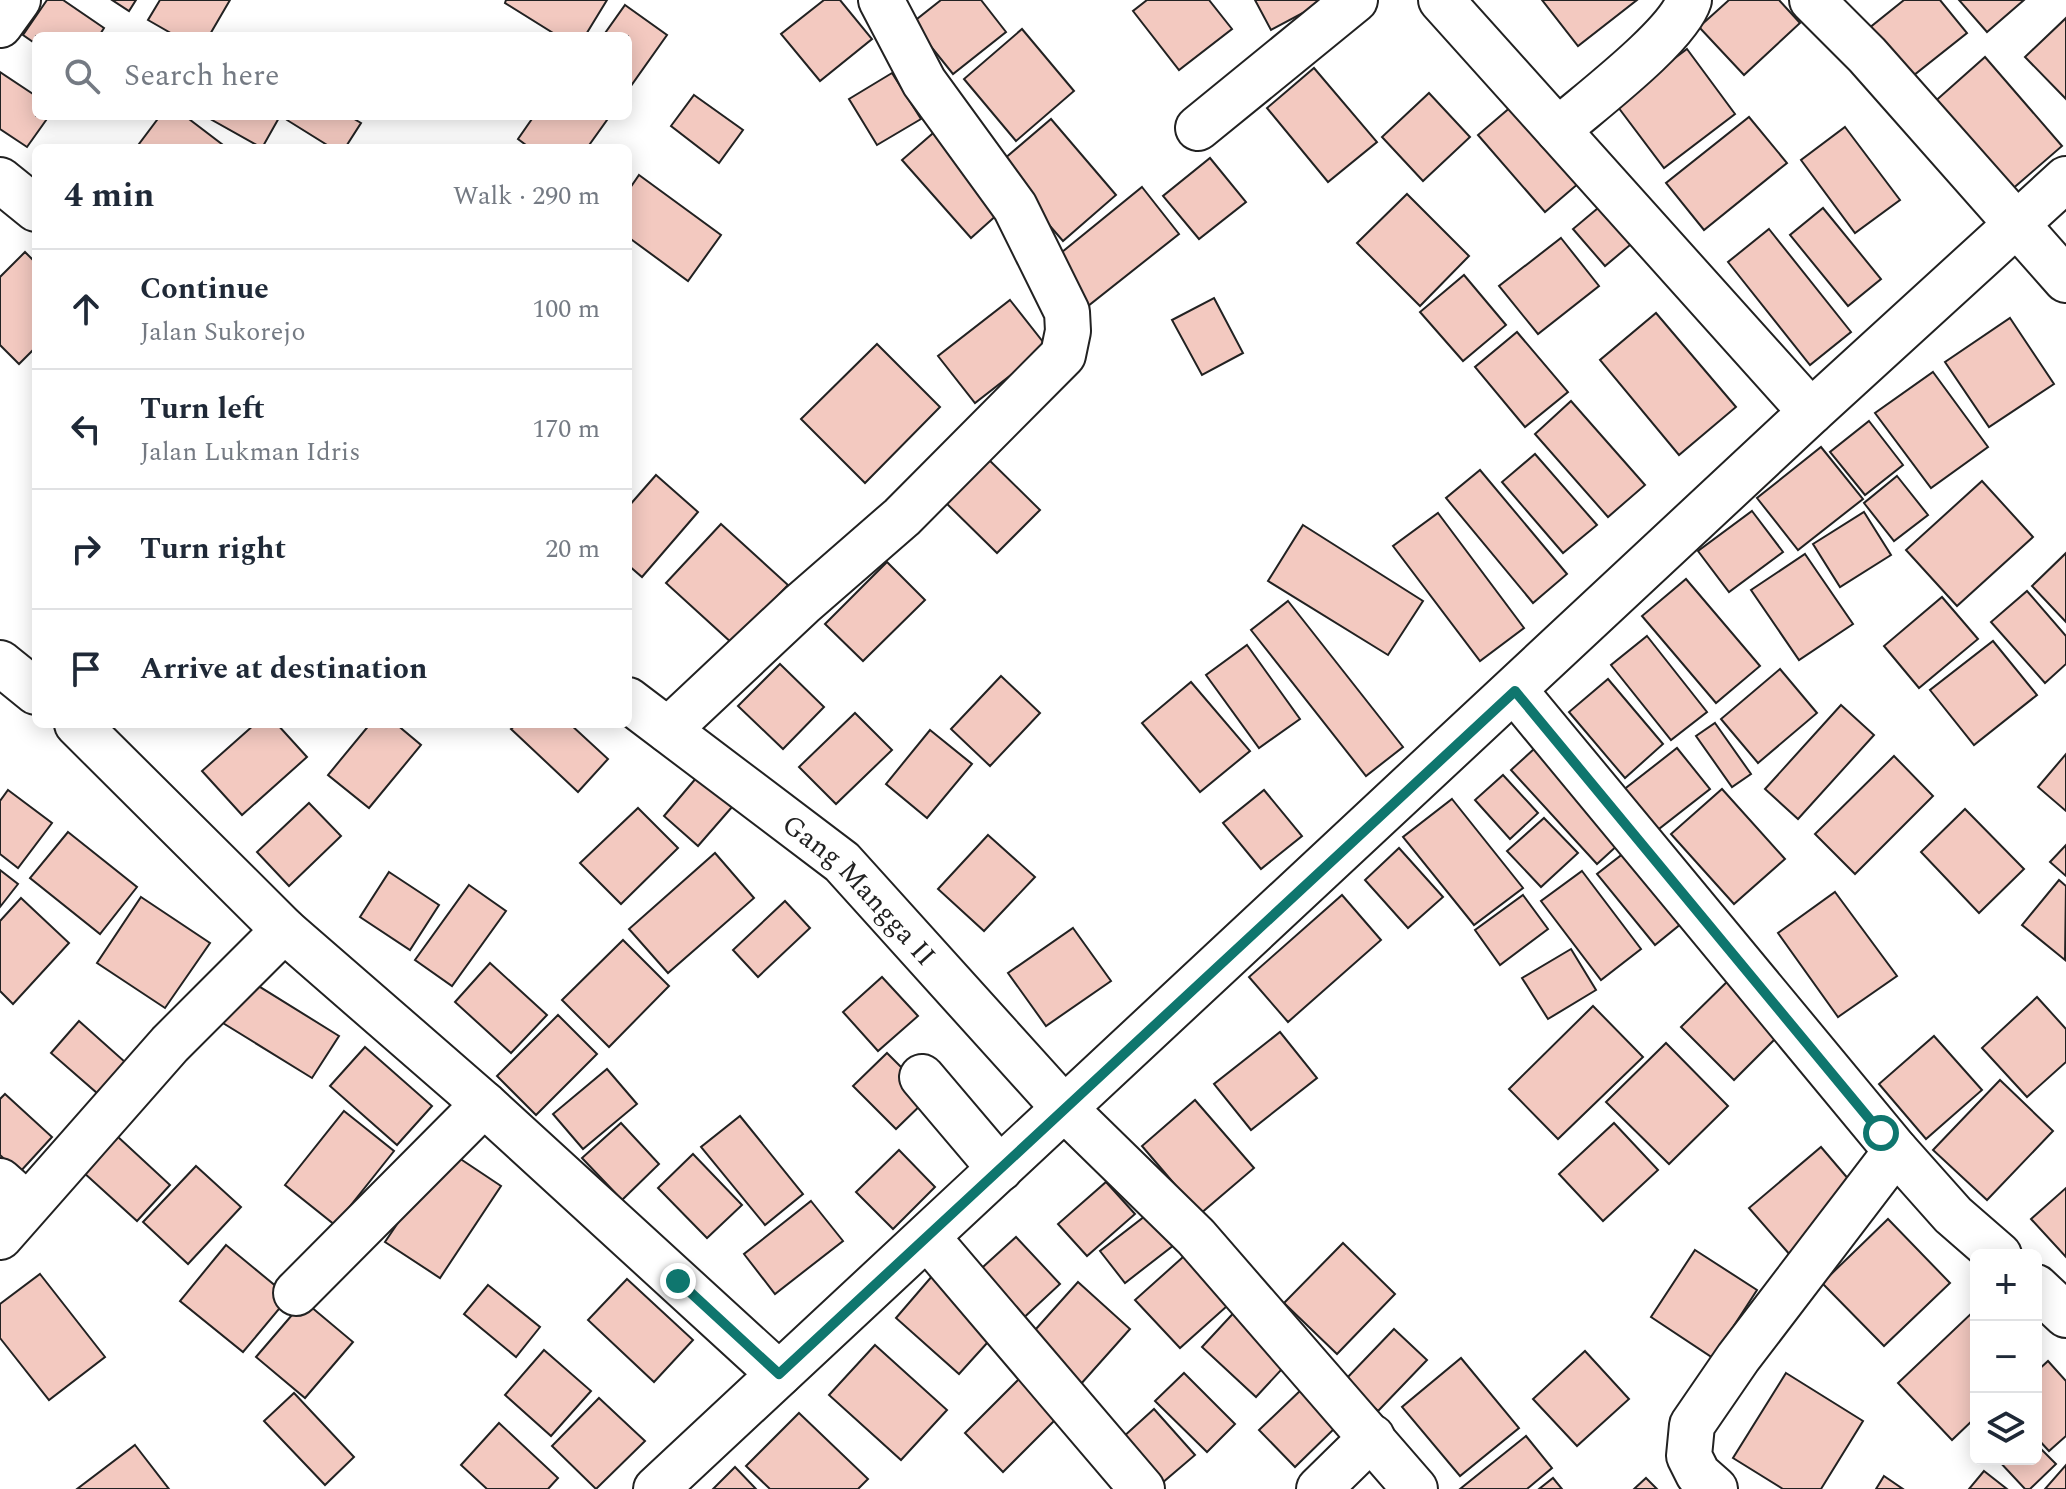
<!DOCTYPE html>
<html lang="en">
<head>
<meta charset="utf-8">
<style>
	body { margin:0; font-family:Spectral,serif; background:#f2f2f3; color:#1f2937 }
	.controls { position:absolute; right:24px; bottom:24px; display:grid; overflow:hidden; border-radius:12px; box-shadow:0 4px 20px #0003 }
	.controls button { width:72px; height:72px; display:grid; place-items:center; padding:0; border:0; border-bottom:2px solid #e0e1e3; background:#fff; color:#1f2937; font:40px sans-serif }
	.stop { position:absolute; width:24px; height:24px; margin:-18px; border:6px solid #0f766e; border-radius:50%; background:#fff }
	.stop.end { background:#0f766e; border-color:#fff; box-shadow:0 2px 8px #0008 }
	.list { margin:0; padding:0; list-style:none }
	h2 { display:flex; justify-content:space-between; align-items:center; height:104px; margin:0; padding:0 32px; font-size:34px }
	h2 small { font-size:26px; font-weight:400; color:#747a83 }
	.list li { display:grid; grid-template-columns:52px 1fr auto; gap:24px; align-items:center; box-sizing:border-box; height:120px; padding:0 32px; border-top:2px solid #e0e1e3 }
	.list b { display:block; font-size:30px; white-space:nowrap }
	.list p { margin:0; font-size:26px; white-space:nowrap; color:#747a83 }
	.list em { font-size:26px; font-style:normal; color:#747a83 }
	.icon { flex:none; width:44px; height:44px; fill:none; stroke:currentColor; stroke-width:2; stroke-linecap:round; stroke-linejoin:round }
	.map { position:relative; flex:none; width:2066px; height:1489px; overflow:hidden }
	.search { position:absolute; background:#fff; box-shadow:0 4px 20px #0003; left:32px; top:32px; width:600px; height:88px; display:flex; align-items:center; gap:20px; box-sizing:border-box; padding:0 28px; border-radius:12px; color:#747a83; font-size:30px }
	.panel { position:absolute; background:#fff; box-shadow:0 4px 20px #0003; left:32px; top:144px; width:600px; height:584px; border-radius:12px }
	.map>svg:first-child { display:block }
	.building { fill:#f3c9c0; stroke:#222; stroke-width:2 }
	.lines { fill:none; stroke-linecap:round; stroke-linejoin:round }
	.minor-casing { stroke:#222; stroke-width:48 }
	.minor { stroke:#fff; stroke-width:44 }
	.route { stroke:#0f766e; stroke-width:10 }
	.labels { text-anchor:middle; stroke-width:6; stroke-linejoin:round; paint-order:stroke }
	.street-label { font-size:28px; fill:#222; stroke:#fff }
</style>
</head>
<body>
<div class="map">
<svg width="2066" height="1489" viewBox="0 0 2066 1489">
	<rect width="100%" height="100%" fill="#fff"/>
	<g class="building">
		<path d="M47,0H63L104,28L99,36H36V44L23,35Z"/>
		<path d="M112,0H136L129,11Z"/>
		<path d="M160,0H230L209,36H176L148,20Z"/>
		<path d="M506,0H607L585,36H558L505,3Z"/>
		<path d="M824,0H840L872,39L820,81L781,34Z"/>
		<path d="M941,0H981L1006,32L953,74L912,23Z"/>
		<path d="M1147,0H1209L1232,29L1179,70L1133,11Z"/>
		<path d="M1255,0H1327L1271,30Z"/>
		<path d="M1542,0H1637L1578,46Z"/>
		<path d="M1729,0H1779L1800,23L1744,75L1699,27Z"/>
		<path d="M1904,0H1940L1967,33L1909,79L1868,29Z"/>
		<path d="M1959,0H2024L1987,32Z"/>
		<path d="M625,5L667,35L628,90V36H603Z"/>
		<path d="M2066,18V99L2025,57Z"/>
		<path d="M1022,29L1074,91L1016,141L964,79Z"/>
		<path d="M1687,49L1735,114L1664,168L1615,103Z"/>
		<path d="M1985,57L2062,146L2010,191L1932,104Z"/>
		<path d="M1314,68L1377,142L1328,182L1267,108Z"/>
		<path d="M0,72L36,96V116H49L27,147L0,129Z"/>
		<path d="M892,73L921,119L877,145L849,99Z"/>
		<path d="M1429,93L1470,137L1423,181L1382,137Z"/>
		<path d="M694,95L743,130L719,163L671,126Z"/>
		<path d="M1519,100L1586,177L1545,212L1478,135Z"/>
		<path d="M160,116H185L227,148H136Z"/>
		<path d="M205,116H280L262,148Z"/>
		<path d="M289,116H349L361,123L345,148H332L287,120Z"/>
		<path d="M534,116H601L607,120L587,148H530L518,139Z"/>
		<path d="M1749,117L1787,163L1704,230L1666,183Z"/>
		<path d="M1051,119L1116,195L1063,241L997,165Z"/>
		<path d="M1845,127L1900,200L1855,233L1801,160Z"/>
		<path d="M939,128L1008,205L971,238L902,160Z"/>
		<path d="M1210,158L1246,202L1199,239L1163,196Z"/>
		<path d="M639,175L721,235L688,281L628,237V191Z"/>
		<path d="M1142,187L1179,234L1088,306L1051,261Z"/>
		<path d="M1407,194L1469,256L1420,306L1357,243Z"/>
		<path d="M1610,198L1642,235L1605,266L1573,229Z"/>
		<path d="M1823,208L1881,279L1848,306L1790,235Z"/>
		<path d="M1769,229L1851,332L1810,365L1728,262Z"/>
		<path d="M1561,238L1599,286L1538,334L1499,286Z"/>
		<path d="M25,252L36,263V347L19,364L0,345V277Z"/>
		<path d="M1464,275L1506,325L1463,361L1420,312Z"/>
		<path d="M1214,298L1243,353L1202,375L1172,320Z"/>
		<path d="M1010,300L1047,347L975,403L938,356Z"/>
		<path d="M1656,313L1736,407L1679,455L1600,360Z"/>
		<path d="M2010,318L2054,384L1989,427L1945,362Z"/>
		<path d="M1517,332L1568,392L1525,427L1475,367Z"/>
		<path d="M877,344L940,407L865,483L801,419Z"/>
		<path d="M1933,372L1988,447L1931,488L1875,413Z"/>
		<path d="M1571,401L1645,485L1608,517L1535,434Z"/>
		<path d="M1869,421L1903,465L1865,495L1830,452Z"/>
		<path d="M1821,447L1863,499L1798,550L1757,498Z"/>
		<path d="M982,453L1040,510L997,553L939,496Z"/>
		<path d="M1535,454L1597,525L1563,553L1502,482Z"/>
		<path d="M1480,470L1567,574L1533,603L1446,498Z"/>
		<path d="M656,475L698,512L642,577L628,565V507Z"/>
		<path d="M1897,476L1928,515L1894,541L1864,503Z"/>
		<path d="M1982,481L2033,537L1957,606L1906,550Z"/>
		<path d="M1752,511L1783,552L1729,592L1698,551Z"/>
		<path d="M1864,512L1891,555L1840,587L1813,544Z"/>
		<path d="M1438,513L1524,628L1480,661L1393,546Z"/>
		<path d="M721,524L788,585L733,644L666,583Z"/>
		<path d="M1303,525L1423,601L1388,655L1268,581Z"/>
		<path d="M2066,553V622L2032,586Z"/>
		<path d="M1805,554L1853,624L1799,660L1751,590Z"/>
		<path d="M887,562L925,600L863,661L825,624Z"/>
		<path d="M1686,579L1760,666L1716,703L1642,616Z"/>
		<path d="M2027,591L2066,636V664L2045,683L1991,622Z"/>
		<path d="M1942,597L1978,639L1919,688L1884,646Z"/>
		<path d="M1288,601L1403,747L1366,776L1251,630Z"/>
		<path d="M1647,636L1707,712L1671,740L1611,665Z"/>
		<path d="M1993,641L2037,695L1974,745L1930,690Z"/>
		<path d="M1247,645L1300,719L1259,748L1206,675Z"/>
		<path d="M780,664L824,707L783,749L738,706Z"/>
		<path d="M1780,669L1817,713L1758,763L1721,719Z"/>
		<path d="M1001,676L1040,713L990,766L951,729Z"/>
		<path d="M1608,679L1663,744L1625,778L1569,712Z"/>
		<path d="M1191,682L1250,751L1200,792L1142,723Z"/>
		<path d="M1841,705L1874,735L1798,819L1765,789Z"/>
		<path d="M855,713L892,750L836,804L799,767Z"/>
		<path d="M1715,723L1751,774L1732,787L1696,736Z"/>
		<path d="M255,724H277L307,757L242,815L202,771Z"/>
		<path d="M370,724H396L421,745L369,808L328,775Z"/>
		<path d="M517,724H570L608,759L578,792L511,729Z"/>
		<path d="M930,730L972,764L927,818L886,784Z"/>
		<path d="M1677,748L1710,789L1655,832L1622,791Z"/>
		<path d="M1534,749L1620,843L1597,864L1511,770Z"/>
		<path d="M2066,754V811L2038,787Z"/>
		<path d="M1894,756L1933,796L1855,874L1815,834Z"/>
		<path d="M1503,775L1538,813L1510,839L1475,800Z"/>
		<path d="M697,777L732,807L698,846L664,816Z"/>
		<path d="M1722,789L1785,859L1734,904L1671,834Z"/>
		<path d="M8,790L52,823L18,868L0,854V801Z"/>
		<path d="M1264,790L1302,836L1261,869L1223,823Z"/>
		<path d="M1452,799L1523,888L1474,925L1403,837Z"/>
		<path d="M309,803L341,836L289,886L257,852Z"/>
		<path d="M638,808L678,848L621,904L580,863Z"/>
		<path d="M1965,809L2024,869L1979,913L1921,852Z"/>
		<path d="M1544,818L1578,853L1541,887L1507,851Z"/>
		<path d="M68,832L137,887L100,934L30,878Z"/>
		<path d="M988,835L1035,877L984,931L938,889Z"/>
		<path d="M2066,845V876L2050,862Z"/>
		<path d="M1399,848L1443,897L1408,928L1365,880Z"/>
		<path d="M715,853L754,898L668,973L629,929Z"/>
		<path d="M1624,853L1682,923L1655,945L1597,874Z"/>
		<path d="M0,870L18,884L0,907Z"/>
		<path d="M1582,871L1641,949L1601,980L1541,901Z"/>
		<path d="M389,872L439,905L410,950L360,917Z"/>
		<path d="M2059,880L2066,886L2065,960L2022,925Z"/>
		<path d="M469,885L506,911L452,986L415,960Z"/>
		<path d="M1835,892L1897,976L1838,1017L1778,933Z"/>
		<path d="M1342,895L1381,940L1288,1022L1249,977Z"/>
		<path d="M1523,895L1548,929L1500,965L1475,930Z"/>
		<path d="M141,897L210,943L165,1008L97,963Z"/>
		<path d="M21,898L69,943L13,1004L0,991V921Z"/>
		<path d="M785,901L810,928L758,977L733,950Z"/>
		<path d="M1073,928L1111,981L1046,1026L1008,973Z"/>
		<path d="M623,940L669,986L609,1047L562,1000Z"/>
		<path d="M1571,949L1596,990L1548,1019L1522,978Z"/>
		<path d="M490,963L547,1015L511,1053L455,1002Z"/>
		<path d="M1737,972L1789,1025L1734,1080L1681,1027Z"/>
		<path d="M244,977L339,1036L312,1078L218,1020Z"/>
		<path d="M882,977L918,1016L878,1051L843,1012Z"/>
		<path d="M2037,997L2066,1029V1062L2027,1097L1982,1048Z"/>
		<path d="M1593,1006L1643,1057L1558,1139L1509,1089Z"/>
		<path d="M558,1015L597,1054L536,1115L497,1076Z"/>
		<path d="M79,1021L125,1062L97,1093L51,1053Z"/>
		<path d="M1280,1032L1317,1078L1251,1130L1214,1084Z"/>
		<path d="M1934,1036L1982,1090L1926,1139L1879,1084Z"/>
		<path d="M1666,1043L1728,1106L1669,1164L1606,1102Z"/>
		<path d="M365,1047L432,1106L397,1145L330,1086Z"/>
		<path d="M887,1053L930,1096L896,1129L853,1086Z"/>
		<path d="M607,1069L637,1104L583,1149L553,1114Z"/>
		<path d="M2000,1080L2053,1131L1987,1200L1933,1150Z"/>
		<path d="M5,1094L52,1137L19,1173L0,1155V1099Z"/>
		<path d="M1195,1100L1254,1168L1200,1214L1142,1146Z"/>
		<path d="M344,1111L394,1151L335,1225L285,1185Z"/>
		<path d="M740,1116L803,1194L765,1225L701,1147Z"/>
		<path d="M621,1123L659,1164L622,1200L582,1158Z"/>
		<path d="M1614,1123L1658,1170L1603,1221L1559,1174Z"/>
		<path d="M117,1136L170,1185L137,1221L83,1172Z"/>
		<path d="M1821,1147L1862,1195L1791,1256L1749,1208Z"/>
		<path d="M447,1150L501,1186L440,1278L385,1242Z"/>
		<path d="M899,1150L935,1187L893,1229L856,1192Z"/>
		<path d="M693,1154L742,1205L707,1238L658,1188Z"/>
		<path d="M196,1166L241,1207L188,1264L143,1222Z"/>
		<path d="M1106,1182L1135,1214L1087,1256L1058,1224Z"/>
		<path d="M2066,1188V1257L2031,1219Z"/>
		<path d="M811,1201L843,1241L775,1294L744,1254Z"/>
		<path d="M1158,1206L1183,1238L1125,1283L1100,1251Z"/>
		<path d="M1888,1219L1950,1283L1884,1346L1822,1283Z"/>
		<path d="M1016,1237L1060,1284L1018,1323L973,1276Z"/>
		<path d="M1343,1243L1395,1294L1337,1354L1284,1303Z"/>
		<path d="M226,1245L289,1297L243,1352L180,1301Z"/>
		<path d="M1192,1249L1236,1298L1180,1348L1135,1300Z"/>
		<path d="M1695,1250L1757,1290L1713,1358L1651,1317Z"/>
		<path d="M40,1274L105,1357L49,1400L0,1338V1304Z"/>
		<path d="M933,1275L997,1332L959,1374L896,1318Z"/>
		<path d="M627,1279L693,1340L654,1382L588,1320Z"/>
		<path d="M1078,1282L1130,1329L1080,1385L1027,1339Z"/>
		<path d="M488,1285L540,1327L516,1357L464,1314Z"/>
		<path d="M304,1301L353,1342L305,1398L256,1357Z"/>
		<path d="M1240,1306L1294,1356L1256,1397L1202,1347Z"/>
		<path d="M1976,1309V1417L1952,1440L1898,1383Z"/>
		<path d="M1394,1329L1427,1360L1378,1411L1345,1380Z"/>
		<path d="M875,1345L947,1410L901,1460L829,1395Z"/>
		<path d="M544,1350L591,1391L551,1436L505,1395Z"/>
		<path d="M1585,1351L1629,1399L1577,1446L1533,1399Z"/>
		<path d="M1461,1358L1519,1428L1460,1476L1402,1407Z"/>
		<path d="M2048,1361L2066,1381V1436L2049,1451L2036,1437V1372Z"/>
		<path d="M1184,1373L1235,1424L1207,1452L1155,1401Z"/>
		<path d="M1786,1373L1863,1421L1821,1489H1783L1733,1458Z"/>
		<path d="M1020,1378L1058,1417L1003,1472L965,1433Z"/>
		<path d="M1302,1389L1338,1425L1295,1467L1259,1430Z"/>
		<path d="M294,1393L354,1457L325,1485L264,1421Z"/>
		<path d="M599,1398L645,1441L596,1489L552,1446Z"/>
		<path d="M1154,1409L1195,1455L1162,1483L1122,1438Z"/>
		<path d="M799,1413L868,1479L858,1489H770L746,1466Z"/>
		<path d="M499,1423L558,1478L548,1489H487L461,1465Z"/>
		<path d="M1526,1436L1552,1468L1527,1489H1460Z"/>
		<path d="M2036,1444L2056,1464L2030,1489H2025L1997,1459H2036Z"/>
		<path d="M135,1445L169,1489H77Z"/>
		<path d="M2066,1465V1489H2045Z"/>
		<path d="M735,1467L756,1489H713Z"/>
		<path d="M1984,1471L2007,1489H1969Z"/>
		<path d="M1884,1476L1903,1489H1876Z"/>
		<path d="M1553,1478L1562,1489H1539Z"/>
		<path d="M1646,1478L1657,1489H1634Z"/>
	</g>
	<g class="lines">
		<g class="minor-casing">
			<g id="minor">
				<path d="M1441,0L1811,412"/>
				<path d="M1812,0L1867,55L2066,280"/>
				<path d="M0,25L18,0"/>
				<path d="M1198,128L1355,0"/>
				<path d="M1558,130C1590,102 1678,36 1689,0"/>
				<path d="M0,180L36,209"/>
				<path d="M0,663L36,692"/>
				<path d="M1515,691L1896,1151L1953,1215L1999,1255"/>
				<path id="s1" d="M628,700L842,862L1065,1109L1196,1237L1415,1489"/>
				<path d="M77,724L284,930L484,1104L779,1374"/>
				<path d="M668,730L802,604L902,517L1063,355L1068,331L1067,312L1015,207L924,82L881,0"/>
				<path d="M922,1077L1000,1169"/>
				<path d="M0,1181L27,1205"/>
				<path d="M0,1237L170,1044L284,930"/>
				<path d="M927,1237L1142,1489"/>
				<path d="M2036,1287L2066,1315"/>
				<path d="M296,1293L484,1104"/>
				<path d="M656,1489L1811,412L2066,179"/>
				<path d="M1319,1489L1372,1437"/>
				<path d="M1715,1489L1698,1474L1689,1456L1692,1425L1738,1358L1896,1151"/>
			</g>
		</g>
		<use href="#minor" class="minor"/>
	</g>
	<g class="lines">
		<path class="route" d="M678,1281L779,1374L1515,691L1881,1133"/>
	</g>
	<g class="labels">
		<g class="street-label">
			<text dy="10" stroke="none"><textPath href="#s1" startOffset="300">Gang Mangga II</textPath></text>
		</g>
	</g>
</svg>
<div class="controls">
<button>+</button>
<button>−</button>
<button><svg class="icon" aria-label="layers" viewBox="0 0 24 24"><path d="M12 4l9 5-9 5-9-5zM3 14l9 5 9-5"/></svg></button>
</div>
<div class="stop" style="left:1881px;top:1133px"></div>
<div class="stop end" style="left:678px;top:1281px"></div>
<div class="search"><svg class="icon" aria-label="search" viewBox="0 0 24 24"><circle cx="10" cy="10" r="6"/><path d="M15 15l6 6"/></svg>Search here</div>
<section class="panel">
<h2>4 min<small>Walk · 290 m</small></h2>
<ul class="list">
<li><svg class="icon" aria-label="ahead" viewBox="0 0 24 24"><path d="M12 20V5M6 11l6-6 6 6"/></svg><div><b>Continue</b><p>Jalan Sukorejo</p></div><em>100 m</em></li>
<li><svg class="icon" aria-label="left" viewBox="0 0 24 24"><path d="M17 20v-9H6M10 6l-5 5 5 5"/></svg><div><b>Turn left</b><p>Jalan Lukman Idris</p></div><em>170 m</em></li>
<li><svg class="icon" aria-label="right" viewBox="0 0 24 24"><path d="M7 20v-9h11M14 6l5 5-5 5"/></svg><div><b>Turn right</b></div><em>20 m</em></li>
<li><svg class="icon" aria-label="arrive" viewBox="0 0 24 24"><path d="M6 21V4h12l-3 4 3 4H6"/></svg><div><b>Arrive at destination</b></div></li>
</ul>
</section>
</div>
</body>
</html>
